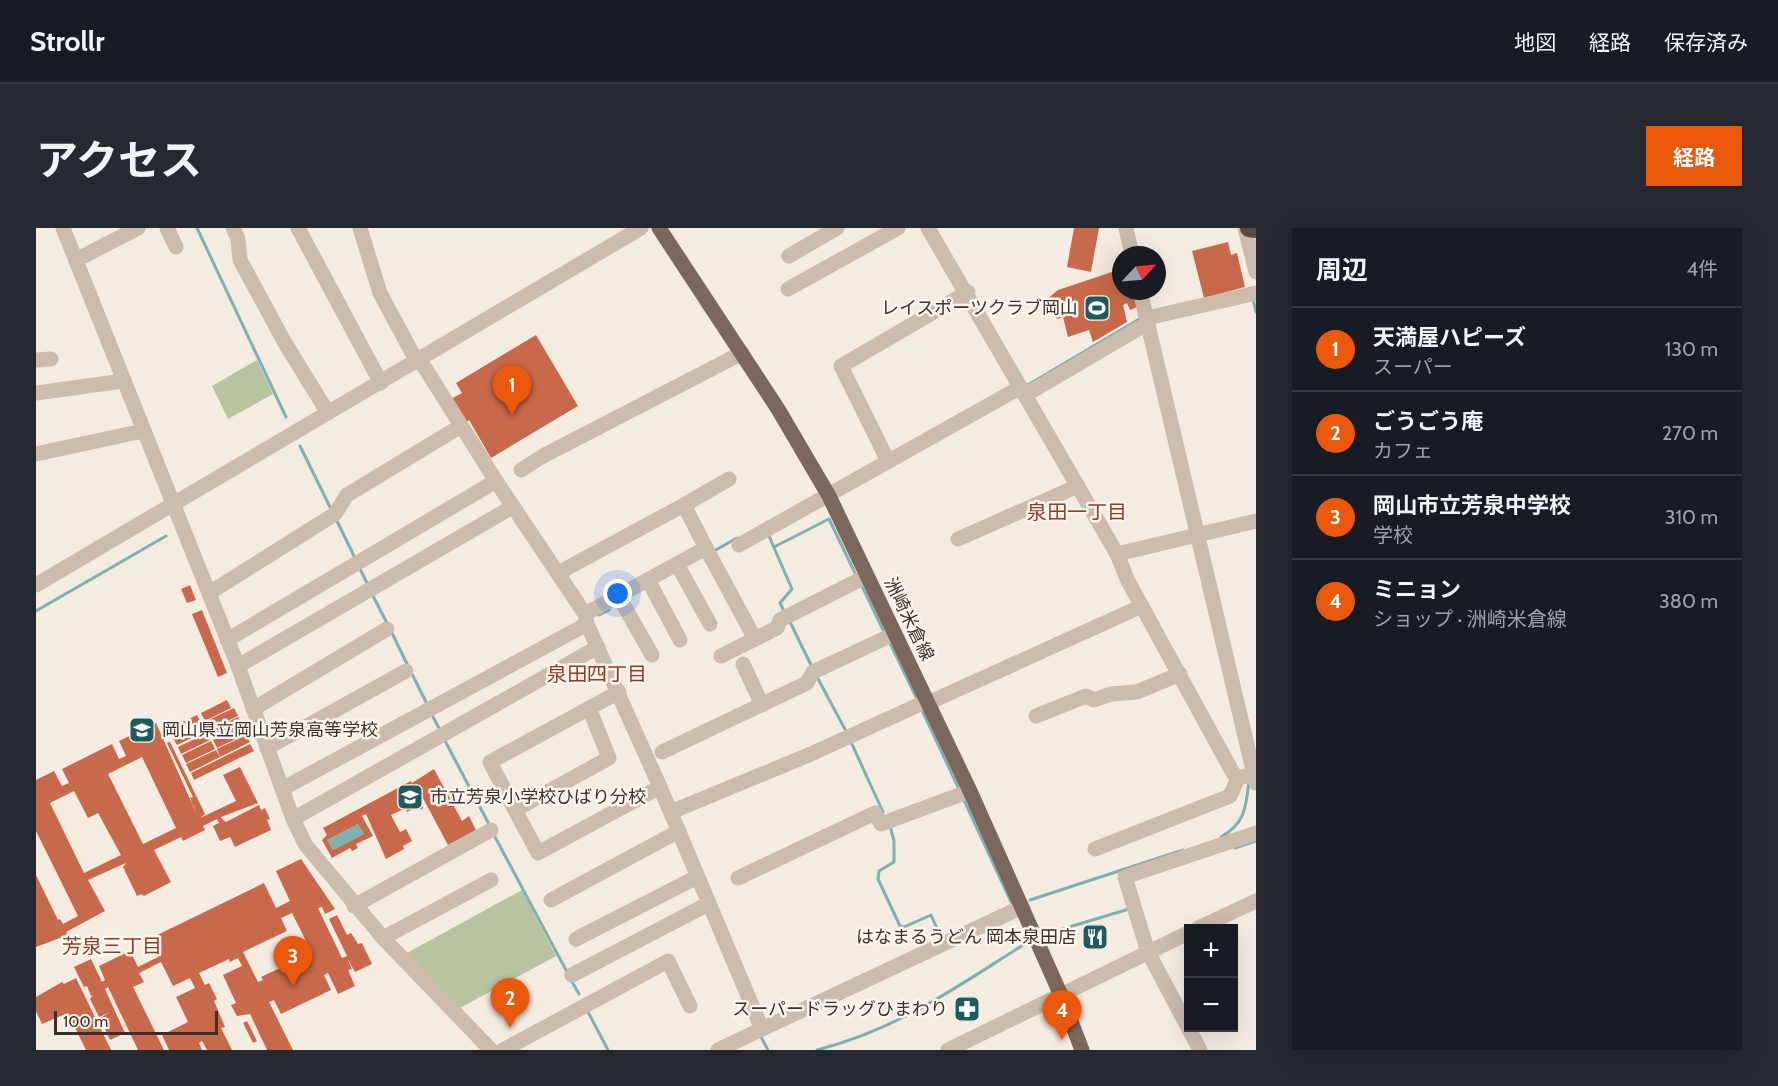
<!DOCTYPE html>
<html lang="ja">
<head>
<meta charset="utf-8">
<style>
	body { margin:0; font-family:Cabin,"Noto Sans JP",sans-serif; background:#242831; color:#f1f3f6 }
	.controls { position:absolute; right:18px; bottom:18px; display:grid; overflow:hidden; border-radius:0px; box-shadow:0 6px 24px #0002 }
	.controls button { width:54px; height:54px; display:grid; place-items:center; padding:0; border:0; border-bottom:2px solid #363941; background:#171b24; color:#f1f3f6; font:30px sans-serif }
	.compass { position:absolute; left:1076px; top:18px; width:54px; height:54px; border-radius:50%; background:#171b24; box-shadow:0 6px 24px #0002; rotate:64deg }
	.scale { position:absolute; left:18px; bottom:15px; width:164px; box-sizing:border-box; padding-left:6px; border:3px solid #3b302b; border-top:0; font-size:16px; line-height:21px; white-space:nowrap; color:#3b302b; -webkit-text-stroke:4px #fbf5ee; paint-order:stroke }
	.you { position:absolute; left:582px; top:366px; width:21px; height:21px; margin:-15px; border:4px solid #fff; border-radius:50%; background:#1a73e8; box-shadow:0 0 0 9px #1a73e833 }
	.badge { display:grid; place-items:center; width:39px; height:39px; border-radius:50%; background:#ea580c; color:#fff; font-size:20px; font-weight:700 }
	.pin { position:absolute; translate:-50% -50px; filter:drop-shadow(0 2px 3px #0008) }
	.pin::after { content:''; position:absolute; top:32px; width:21px; height:18px; background:inherit; clip-path:polygon(0 0,100% 0,50% 100%) }
	.list { margin:0; padding:0; list-style:none }
	h2 { display:flex; justify-content:space-between; align-items:center; height:78px; margin:0; padding:0 24px; font-size:26px }
	h2 small { font-size:20px; font-weight:400; color:#9ea1a6 }
	.list li { display:grid; grid-template-columns:39px 1fr auto; gap:18px; align-items:center; box-sizing:border-box; height:84px; padding:0 24px; border-top:2px solid #363941 }
	.list b { display:block; font-size:22px; white-space:nowrap }
	.list p { margin:0; font-size:20px; white-space:nowrap; color:#9ea1a6 }
	.list em { font-size:20px; font-style:normal; color:#9ea1a6 }
	.map { position:relative; flex:none; width:1220px; height:822px; overflow:hidden; border-radius:0px }
	header { display:flex; align-items:center; gap:36px; box-sizing:border-box; height:84px; padding:0 30px; background:#171b24; border-bottom:2px solid #363941 }
	header strong { font-size:28px }
	nav { display:flex; gap:33px; margin-inline-start:auto; font-size:21px }
	.intro { display:flex; align-items:center; justify-content:space-between; box-sizing:border-box; height:144px; padding:0 36px }
	h1 { margin:0; font-size:42px }
	.button { padding:15px 27px; border-radius:0px; background:#ea580c; color:#fff; font-size:21px; font-weight:700 }
	main { display:flex; gap:36px; padding:0 36px }
	aside { flex:1; background:#171b24; border-radius:0px; box-shadow:0 6px 24px #0002 }
	.map>svg:first-child { display:block }
	.green { fill:#b8c4a0 }
	.water { fill:#7fb0b2 }
	.lines { fill:none; stroke-linecap:round; stroke-linejoin:round }
	.stream { stroke:#7fb0b2; stroke-width:3 }
	.building { fill:#c8694b; fill-rule:evenodd }
	.minor { stroke:#cdbbac; stroke-width:15 }
	.major { stroke:#7d675c; stroke-width:15 }
	.highway { stroke:#5c4a42; stroke-width:18 }
	.labels { text-anchor:middle; stroke-width:5; stroke-linejoin:round; paint-order:stroke }
	.poi-label { font-size:18px; fill:#3b302b; stroke:#fbf5ee; text-anchor:end }
	.street-label { font-size:18px; fill:#3b302b; stroke:#fbf5ee }
	.neighbourhood-label { font-size:20px; fill:#8c3b22; stroke:#fbf5ee }
</style>
</head>
<body>
<header>
<strong>Strollr</strong>
<nav><a>地図</a><a>経路</a><a>保存済み</a></nav>
</header>
<div class="intro"><h1>アクセス</h1><a class="button">経路</a></div>
<main>
<div class="map">
<svg width="1220" height="822" viewBox="0 0 1220 822">
	<rect width="100%" height="100%" fill="#f4ebe1"/>
	<g class="green">
		<path d="M221,132L237,166L192,191L176,158Z"/>
		<path d="M486,662L520,728L422,781L369,726Z"/>
	</g>
	<path class="water" d="M322,596L328,606L297,622L291,612Z"/>
	<g class="lines">
		<g class="stream">
			<path d="M161,0L250,189"/>
			<path d="M1217,71L1220,84"/>
			<path d="M990,158L1105,90"/>
			<path d="M264,218L295,281"/>
			<path d="M300,291L319,330"/>
			<path d="M733,308L756,361L744,375L749,385"/>
			<path d="M738,319L793,291L819,345"/>
			<path d="M678,323L701,310"/>
			<path d="M323,339L332,357"/>
			<path d="M826,358L848,404"/>
			<path d="M336,366L352,397"/>
			<path d="M0,383L130,308"/>
			<path d="M563,387L573,382"/>
			<path d="M754,394L776,439"/>
			<path d="M355,403L372,438"/>
			<path d="M853,413L881,471"/>
			<path d="M375,444L392,478"/>
			<path d="M780,447L811,505"/>
			<path d="M885,480L923,561"/>
			<path d="M396,487L404,502"/>
			<path d="M408,511L454,598"/>
			<path d="M815,514L847,584"/>
			<path d="M927,570L977,678"/>
			<path d="M854,598L858,613V634L843,643L842,651L864,698L868,699L895,687L905,710"/>
			<path d="M458,607L531,744"/>
			<path d="M1185,609C1209,596 1210,579 1213,553"/>
			<path d="M1199,620L1220,613"/>
			<path d="M994,672L1147,622"/>
			<path d="M1010,706L1093,681"/>
			<path d="M535,752L543,766"/>
			<path d="M551,782L572,822"/>
			<path d="M724,807L732,822"/>
			<path d="M781,822C866,800 923,757 995,712"/>
		</g>
	</g>
	<g class="building">
		<path d="M1038,0H1063L1055,44L1031,39Z"/>
		<path d="M1192,14L1195,27L1201,25L1209,59L1168,70L1156,23Z"/>
		<path d="M1085,41V63H1096L1101,79L1094,82L1091,75L1087,77L1091,94L1057,114L1053,102L1032,109L1027,89L1021,91L1010,72L1022,62Z"/>
		<path d="M500,107L542,178L455,230L433,192L429,195L415,171L426,165L420,155Z"/>
		<path d="M154,357L160,372L151,375L145,361Z"/>
		<path d="M166,382L191,445L182,449L156,386Z"/>
		<path d="M191,472L195,480L169,493L165,485Z"/>
		<path d="M198,480L202,488L172,502L168,494Z"/>
		<path d="M161,487L165,495L137,509L133,501Z"/>
		<path d="M202,489L206,497L177,511L173,503Z"/>
		<path d="M120,495L162,589L154,570L157,569L131,515L134,514L169,586L164,590L200,573L187,547L204,539L222,575L185,589L187,592L190,594L223,577L225,582L229,580L234,591L231,592L235,602L199,619L194,609L184,613L177,598L183,595L181,591L167,598L169,602L147,613L145,609L118,622L135,654L108,668L105,666L101,668L87,639L90,635L52,652L69,683L30,704L32,707L0,719V647L22,692L24,691L27,696L42,688L0,603V552L18,543L26,558L33,555L26,541L76,516L83,531L90,528L83,513ZM106,529L140,600L107,616L72,546ZM38,563L52,590L62,585L85,627L48,645L14,575Z"/>
		<path d="M166,496L170,503L141,517L137,510Z"/>
		<path d="M206,498L210,506L181,520L177,512Z"/>
		<path d="M171,505L174,512L145,526L142,519Z"/>
		<path d="M210,507L214,514L184,529L181,521Z"/>
		<path d="M175,513L179,521L150,535L146,527Z"/>
		<path d="M214,516L218,523L158,552L155,545Z"/>
		<path d="M180,522L184,529L154,544L150,536Z"/>
		<path d="M398,541L426,593L433,588L440,602L412,617L381,559L387,580L385,582L383,578L371,584L370,580L355,587L364,604L370,601L376,613L367,618L368,621L350,631L330,586L326,588L337,608L320,616L322,620L316,623L314,620L296,630L286,612L291,607L287,600L375,553L376,555ZM322,596L328,606L297,622L291,612Z"/>
		<path d="M265,631L299,681L289,686L286,679L282,680L306,730L311,728L293,691L301,687L311,707L315,705L322,716L326,715L336,736L319,744L311,730L316,741L312,742L319,758L302,766L292,745L288,747L295,762L245,786L238,772L233,774L257,822H231L214,786L201,788L195,777L200,775L187,747L206,738L202,730L194,734L193,731L163,745L169,757L173,755L181,771L178,773L189,799L185,800L196,822H171L166,813L163,815L166,822H133L126,807L152,794L140,769L159,760L154,750L137,758L125,734L103,745L108,754L97,759L128,822H102L72,759L69,761L89,805L74,812L64,790L75,784L63,789L54,771L57,767L55,768L51,758L48,759L38,739L55,731L66,754L69,752L63,738L94,723L102,739L122,729L113,711L228,655L240,680L254,673L240,643ZM256,685L276,725L225,749L227,752L222,754L207,724L251,703L245,690Z"/>
		<path d="M40,750L75,822H50L32,785L6,796L0,783V769L26,754L28,756Z"/>
		<path d="M211,793L221,813L217,815L207,795Z"/>
	</g>
	<g class="lines">
		<g class="minor">
			<path d="M27,0L202,438L257,591L269,616L347,710L455,822"/>
			<path d="M131,0L140,19"/>
			<path d="M197,0L202,11L204,32L249,115L292,185"/>
			<path d="M262,0L345,155"/>
			<path d="M324,0L344,65L381,134"/>
			<path d="M892,0L1081,326L1092,353L1197,545L1202,550L1218,546"/>
			<path d="M1090,0L1096,27"/>
			<path d="M1209,0L1220,44"/>
			<path d="M753,28L801,0"/>
			<path d="M40,32L102,0"/>
			<path d="M752,61L862,0"/>
			<path d="M1104,63L1220,555"/>
			<path d="M1111,90L1220,65"/>
			<path d="M0,132L15,131"/>
			<path d="M384,132L460,253L549,386L551,396L624,559L726,801L986,679"/>
			<path d="M0,165L87,153"/>
			<path d="M989,167L1112,95"/>
			<path d="M0,226L107,203"/>
			<path d="M852,233L805,138L932,64"/>
			<path d="M485,242L507,228L706,125"/>
			<path d="M648,277L693,251"/>
			<path d="M922,311L1042,258"/>
			<path d="M703,317L985,159"/>
			<path d="M670,320L719,411"/>
			<path d="M1081,326L1220,293"/>
			<path d="M641,336L674,396"/>
			<path d="M522,345L648,277L670,320L549,386"/>
			<path d="M612,352L644,412"/>
			<path d="M0,357L605,0"/>
			<path d="M173,365L299,286L311,267L425,198"/>
			<path d="M583,369L616,427"/>
			<path d="M191,412L460,253"/>
			<path d="M685,428L741,400L744,392L831,348"/>
			<path d="M707,436L726,477"/>
			<path d="M202,438L471,282"/>
			<path d="M892,475L1106,378"/>
			<path d="M553,480L573,530L479,582L454,534L583,464"/>
			<path d="M217,481L351,401"/>
			<path d="M1000,488L1050,468L1058,472L1075,466L1101,464L1144,446"/>
			<path d="M231,520L370,443"/>
			<path d="M626,524L771,455L777,444L858,406"/>
			<path d="M246,561L551,396"/>
			<path d="M479,582L502,625L624,559"/>
			<path d="M635,584L775,526L891,473"/>
			<path d="M257,591L562,419"/>
			<path d="M1059,621L1194,568L1202,550"/>
			<path d="M702,650L839,585L845,596L934,563"/>
			<path d="M515,672L643,603"/>
			<path d="M318,678L455,602"/>
			<path d="M1162,700L1220,673"/>
			<path d="M347,710L455,652"/>
			<path d="M540,711L661,649"/>
			<path d="M536,747L672,676"/>
			<path d="M467,822L632,733L654,778"/>
			<path d="M682,822L726,801"/>
			<path d="M912,822L1152,705"/>
			<path d="M1164,822L1112,724L1089,649L1220,605"/>
		</g>
		<path class="major" d="M623,0L742,181L793,268L934,563L1024,765L1046,822"/>
		<path class="highway" d="M1213,0L1220,1"/>
	</g>
	<defs>
		<g id="stadium-square" transform="scale(1.35)"><rect x="-9" y="-9" width="18" height="18" rx="4" fill="#1f5a5e" stroke="#fbf5ee"/><path d="M0-5a6.5 5 0 1 0 0 10a6.5 5 0 1 0 0-10ZM-3.5-1.8h7v3.6h-7Z" fill="#fff"/></g>
		<g id="school-square" transform="scale(1.35)"><rect x="-9" y="-9" width="18" height="18" rx="4" fill="#1f5a5e" stroke="#fbf5ee"/><path d="M0-5L7-2L0 1L-7-2ZM-4 1L0 2.5L4 1V4Q0 6-4 4Z" fill="#fff"/></g>
		<g id="restaurant-square" transform="scale(1.35)"><rect x="-9" y="-9" width="18" height="18" rx="4" fill="#1f5a5e" stroke="#fbf5ee"/><path d="M-5-6h1v4h1v-4h1v4h1v-4h1v5L-1.5 .5V6h-2V.5L-5-1ZM5-6V6H3V1.5H1.5Q1.5-4 5-6Z" fill="#fff"/></g>
		<g id="pharmacy-square" transform="scale(1.35)"><rect x="-9" y="-9" width="18" height="18" rx="4" fill="#1f5a5e" stroke="#fbf5ee"/><path d="M-2-6h4v4h4v4h-4v4h-4v-4h-4v-4h4Z" fill="#fff"/></g>
	</defs>
	<g fill-rule="evenodd">
		<use href="#stadium-square" x="1061" y="80"/>
		<use href="#school-square" x="106" y="502"/>
		<use href="#school-square" x="374" y="569"/>
		<use href="#restaurant-square" x="1059" y="709"/>
		<use href="#pharmacy-square" x="931" y="781"/>
	</g>
	<g class="labels">
		<g class="poi-label">
			<text x="1042" y="86">レイスポーツクラブ岡山</text>
			<text x="126" y="508" text-anchor="start">岡山県立岡山芳泉高等学校</text>
			<text x="394" y="575" text-anchor="start">市立芳泉小学校ひばり分校</text>
			<text x="1040" y="715">はなまるうどん 岡本泉田店</text>
			<text x="912" y="787">スーパードラッグひまわり</text>
		</g>
		<g class="street-label">
			<text transform="translate(873 391) rotate(64)" y="6">洲崎米倉線</text>
		</g>
		<g class="neighbourhood-label">
			<text x="1041" y="291">泉田一丁目</text>
			<text x="561" y="453">泉田四丁目</text>
			<text x="76" y="725">芳泉三丁目</text>
		</g>
	</g>
</svg>
<div class="controls">
<button>+</button>
<button>−</button>
</div>
<svg class="compass" viewBox="-18 -18 36 36"><path d="M0-13l5 13h-10z" fill="#e53935"/><path d="M0 13l5-13h-10z" fill="#9ea1a6"/></svg>
<div class="scale">100 m</div>
<div class="you"></div>
<div class="pin badge" style="left:476px;top:187px">1</div>
<div class="pin badge" style="left:474px;top:800px">2</div>
<div class="pin badge" style="left:257px;top:758px">3</div>
<div class="pin badge" style="left:1026px;top:812px">4</div>
</div>
<aside>
<h2>周辺<small>4件</small></h2>
<ul class="list">
<li><span class="badge">1</span><div><b>天満屋ハピーズ</b><p>スーパー</p></div><em>130 m</em></li>
<li><span class="badge">2</span><div><b>ごうごう庵</b><p>カフェ</p></div><em>270 m</em></li>
<li><span class="badge">3</span><div><b>岡山市立芳泉中学校</b><p>学校</p></div><em>310 m</em></li>
<li><span class="badge">4</span><div><b>ミニョン</b><p>ショップ · 洲崎米倉線</p></div><em>380 m</em></li>
</ul>
</aside>
</main>
</body>
</html>
